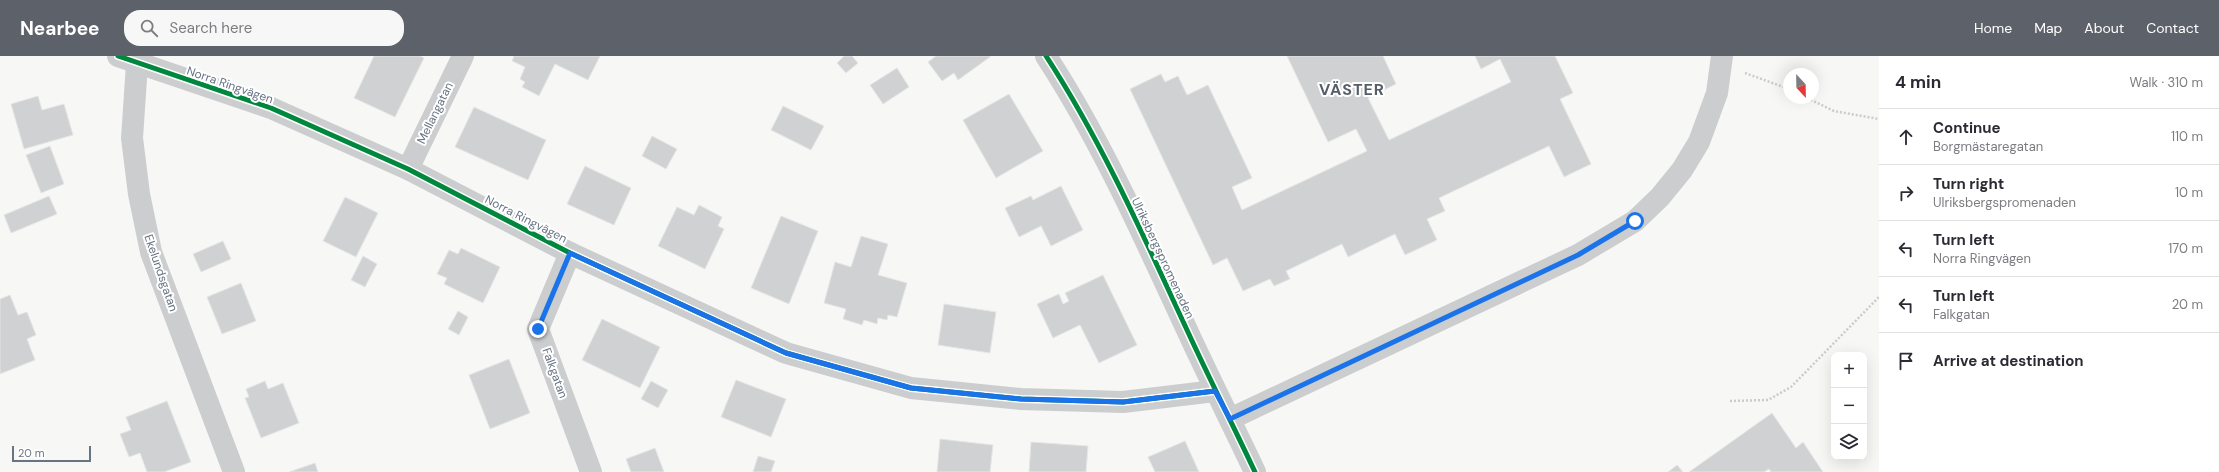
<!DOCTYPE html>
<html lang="en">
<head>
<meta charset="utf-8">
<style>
	body { margin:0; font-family:"DM Sans",sans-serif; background:#f7f7f7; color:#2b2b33 }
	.controls { position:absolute; right:12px; bottom:12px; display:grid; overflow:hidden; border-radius:8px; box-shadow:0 4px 16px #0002 }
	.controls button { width:36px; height:36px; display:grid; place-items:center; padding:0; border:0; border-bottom:1px solid #e1e1e2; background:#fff; color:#2b2b33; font:20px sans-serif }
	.compass { position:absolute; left:1783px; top:12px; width:36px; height:36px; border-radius:50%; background:#fff; box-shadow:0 4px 16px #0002; rotate:158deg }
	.scale { position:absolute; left:12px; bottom:10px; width:79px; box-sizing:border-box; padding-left:4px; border:2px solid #687484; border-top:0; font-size:11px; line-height:14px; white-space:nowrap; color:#687484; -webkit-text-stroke:3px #fff; paint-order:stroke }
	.stop { position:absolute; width:12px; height:12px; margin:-9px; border:3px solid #1a73e8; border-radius:50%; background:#fff }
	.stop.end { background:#1a73e8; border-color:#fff; box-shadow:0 1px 4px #0008 }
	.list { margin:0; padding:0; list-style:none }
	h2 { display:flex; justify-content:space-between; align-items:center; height:52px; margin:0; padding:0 16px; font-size:17px }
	h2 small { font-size:13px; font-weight:400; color:#7c7c81 }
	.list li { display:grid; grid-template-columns:26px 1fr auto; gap:12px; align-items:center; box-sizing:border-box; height:56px; padding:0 16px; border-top:1px solid #e1e1e2 }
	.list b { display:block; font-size:15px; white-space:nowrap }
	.list p { margin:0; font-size:13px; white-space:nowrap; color:#7c7c81 }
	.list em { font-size:13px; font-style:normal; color:#7c7c81 }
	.icon { flex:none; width:22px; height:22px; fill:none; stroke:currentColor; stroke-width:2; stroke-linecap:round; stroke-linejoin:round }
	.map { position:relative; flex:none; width:1879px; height:416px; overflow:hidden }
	header { display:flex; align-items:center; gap:24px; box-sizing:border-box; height:56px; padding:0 20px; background:#5d6169; color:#fff }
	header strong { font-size:19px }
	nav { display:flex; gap:22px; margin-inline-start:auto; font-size:14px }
	.search { width:280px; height:36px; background:#f7f7f7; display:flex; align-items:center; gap:10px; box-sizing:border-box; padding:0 14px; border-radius:16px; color:#7c7c81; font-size:15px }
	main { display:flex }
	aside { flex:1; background:#fff }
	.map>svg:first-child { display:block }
	.building { fill:#d0d1d2; stroke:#e6e6e6 }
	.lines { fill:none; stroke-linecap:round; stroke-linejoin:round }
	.path { stroke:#cacbcc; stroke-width:2.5; stroke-dasharray:2 2; stroke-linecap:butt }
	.minor { stroke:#cccdcf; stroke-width:22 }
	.cycleway-casing { stroke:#fff; stroke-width:8 }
	.cycleway { stroke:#00873e; stroke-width:5 }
	.route { stroke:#1a73e8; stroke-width:5 }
	.labels { text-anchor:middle; stroke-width:4; stroke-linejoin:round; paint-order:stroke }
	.street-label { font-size:12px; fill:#687484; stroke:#fff }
	.district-label { font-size:16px; font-weight:bold; letter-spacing:1px; fill:#565e6a; stroke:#fff }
</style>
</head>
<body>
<header>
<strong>Nearbee</strong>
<div class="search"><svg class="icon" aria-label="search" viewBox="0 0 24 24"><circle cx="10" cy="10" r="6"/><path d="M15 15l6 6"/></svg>Search here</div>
<nav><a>Home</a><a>Map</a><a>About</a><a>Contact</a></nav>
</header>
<main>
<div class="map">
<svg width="1879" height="416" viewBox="0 0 1879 416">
	<rect width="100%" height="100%" fill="#f7f7f6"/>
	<g class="building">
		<path d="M374,0H420L424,2L395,61L354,42Z"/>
		<path d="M514,0H600L588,24L555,8L539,40L522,31L525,26L520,23L525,11L512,5Z"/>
		<path d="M844,0H852L858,7L846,17L837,7Z"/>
		<path d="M936,0H990V1L958,24L954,17L942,25L928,6Z"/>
		<path d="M1287,0H1383L1396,28L1368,42L1389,84L1511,26L1500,3L1481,13L1475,0H1555L1573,37L1560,43L1591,108L1564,121L1549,90L1439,142L1445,155L1427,163L1437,184L1405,199L1395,178L1348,201L1342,188L1286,215L1290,223L1274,230L1270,223L1243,235L1227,202L1213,209L1130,33L1161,18L1165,26L1178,20L1187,39L1208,29L1252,122L1232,131L1242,154L1367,95L1356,73L1328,86Z"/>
		<path d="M897,12L909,31L883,48L870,29Z"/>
		<path d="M1009,38L1043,95L996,122L963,64Z"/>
		<path d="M38,40L42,54L64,48L73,79L24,93L11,48Z"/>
		<path d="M783,50L824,70L811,94L771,74Z"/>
		<path d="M474,51L546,84L528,124L455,91Z"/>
		<path d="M652,80L677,93L666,113L642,100Z"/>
		<path d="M50,90L64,128L41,137L26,99Z"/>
		<path d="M585,110L631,132L614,169L567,148Z"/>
		<path d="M1061,130L1083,174L1051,190L1041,170L1019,181L1005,152L1031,140L1033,144Z"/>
		<path d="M49,140L57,158L11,177L4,159Z"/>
		<path d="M345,141L378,157L356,201L323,185Z"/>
		<path d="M699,149L722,161L718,170L724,173L705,213L658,190L677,151L694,159Z"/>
		<path d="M781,160L818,175L789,248L751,232Z"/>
		<path d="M861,180L888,188L878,219L907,227L897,261L888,259L887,264L878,262L877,268L864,264L862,269L843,263L846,253L824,247L835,206L851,211Z"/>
		<path d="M223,185L231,203L201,216L193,198Z"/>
		<path d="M461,192L500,211L483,247L444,228L447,222L437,218L449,194L458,198Z"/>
		<path d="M363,200L377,208L365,231L351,224Z"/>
		<path d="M1103,219L1137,289L1099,307L1080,269L1053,282L1037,248L1059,238L1063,248L1069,245L1065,237Z"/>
		<path d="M241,227L256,265L222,278L207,241Z"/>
		<path d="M10,239L18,259L27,256L36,279L27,283L35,304L0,318V243Z"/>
		<path d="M944,248L996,256L990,297L938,289Z"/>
		<path d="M458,255L468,261L459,279L448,273Z"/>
		<path d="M602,263L660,291L640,332L582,304Z"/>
		<path d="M509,303L530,357L490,373L469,319Z"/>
		<path d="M736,324L786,343L771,381L721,361Z"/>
		<path d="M265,325L268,333L283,327L299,367L261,382L245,342L249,341L246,333Z"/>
		<path d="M651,325L668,334L658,352L641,343Z"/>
		<path d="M167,345L191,406L164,416H147L140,397L129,401L120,378L131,374L126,361Z"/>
		<path d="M1772,357L1796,392L1803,386L1823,416H1771L1769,413L1764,416H1689Z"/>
		<path d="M940,383L993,389L990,416H937Z"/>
		<path d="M1185,385L1199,416H1155L1148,401Z"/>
		<path d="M1031,386L1088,390L1086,416H1029Z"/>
		<path d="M655,392L664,416H631L626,403Z"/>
		<path d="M758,400L775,405L771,416H753Z"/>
		<path d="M315,407L318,416H289Z"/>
		<path d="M1677,409L1683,416H1668Z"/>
	</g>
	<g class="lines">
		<g class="path">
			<path d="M1745,17L1789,33"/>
			<path d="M1807,42L1834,55L1879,63"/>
			<path d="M1730,345L1768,344L1791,331L1879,241"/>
		</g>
		<g class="minor">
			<path d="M118,0L271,52L408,113L570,197L786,297L911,332L1021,343L1123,346L1215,335"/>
			<path d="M1046,0C1102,86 1144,181 1187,274C1209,322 1233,369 1255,416"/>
			<path d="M137,8L132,82L139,138L151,196L234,416"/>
			<path d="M408,113L463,0"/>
			<path d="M570,197L538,273L591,416"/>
			<path d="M1230,363L1578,199L1635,165L1660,141L1682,114L1699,86L1717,37L1722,0"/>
		</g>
		<g class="cycleway-casing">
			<g id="cycleway">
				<path d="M118,0L271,52L408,113L570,197L786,297L911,332L1021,343L1123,346L1215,335"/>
				<path d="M1046,0C1102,86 1144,181 1187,274C1209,322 1233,369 1255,416"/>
			</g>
		</g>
		<use href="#cycleway" class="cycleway"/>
	</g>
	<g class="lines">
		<path class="route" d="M538,273L570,197L786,297L911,332L1021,343L1123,346L1215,335L1230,363L1578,199L1635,165"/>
	</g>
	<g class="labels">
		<g class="street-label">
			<text transform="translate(230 29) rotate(19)" y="4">Norra Ringvägen</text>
			<text transform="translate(435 57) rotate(-64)" y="4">Mellangatan</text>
			<text transform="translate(526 163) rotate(27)" y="4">Norra Ringvägen</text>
			<text transform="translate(1163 202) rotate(65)" y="4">Ulriksbergspromenaden</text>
			<text transform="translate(161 217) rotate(71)" y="4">Ekelundsgatan</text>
			<text transform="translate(555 317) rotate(70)" y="4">Falkgatan</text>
		</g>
		<g class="district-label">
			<text x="1352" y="39">VÄSTER</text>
		</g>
	</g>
</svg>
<div class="controls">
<button>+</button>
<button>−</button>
<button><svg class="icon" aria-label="layers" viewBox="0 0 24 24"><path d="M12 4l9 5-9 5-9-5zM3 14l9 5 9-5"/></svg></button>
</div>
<svg class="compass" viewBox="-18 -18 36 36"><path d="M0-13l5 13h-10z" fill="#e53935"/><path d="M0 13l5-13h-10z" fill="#7c7c81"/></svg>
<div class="scale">20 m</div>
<div class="stop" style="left:1635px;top:165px"></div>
<div class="stop end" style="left:538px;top:273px"></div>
</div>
<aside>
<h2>4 min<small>Walk · 310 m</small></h2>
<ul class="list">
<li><svg class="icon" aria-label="ahead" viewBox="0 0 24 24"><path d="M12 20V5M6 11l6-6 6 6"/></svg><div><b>Continue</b><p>Borgmästaregatan</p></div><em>110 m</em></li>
<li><svg class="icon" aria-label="right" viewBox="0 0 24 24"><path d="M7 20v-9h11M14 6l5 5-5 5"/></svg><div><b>Turn right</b><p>Ulriksbergspromenaden</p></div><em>10 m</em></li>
<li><svg class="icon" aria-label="left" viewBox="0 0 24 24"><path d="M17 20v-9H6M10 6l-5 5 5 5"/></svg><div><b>Turn left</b><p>Norra Ringvägen</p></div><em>170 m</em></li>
<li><svg class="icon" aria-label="left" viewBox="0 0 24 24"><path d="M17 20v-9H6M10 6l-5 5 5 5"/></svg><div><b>Turn left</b><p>Falkgatan</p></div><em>20 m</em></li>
<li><svg class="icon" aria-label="arrive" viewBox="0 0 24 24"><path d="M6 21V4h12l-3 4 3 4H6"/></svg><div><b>Arrive at destination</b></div></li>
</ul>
</aside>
</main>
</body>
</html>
